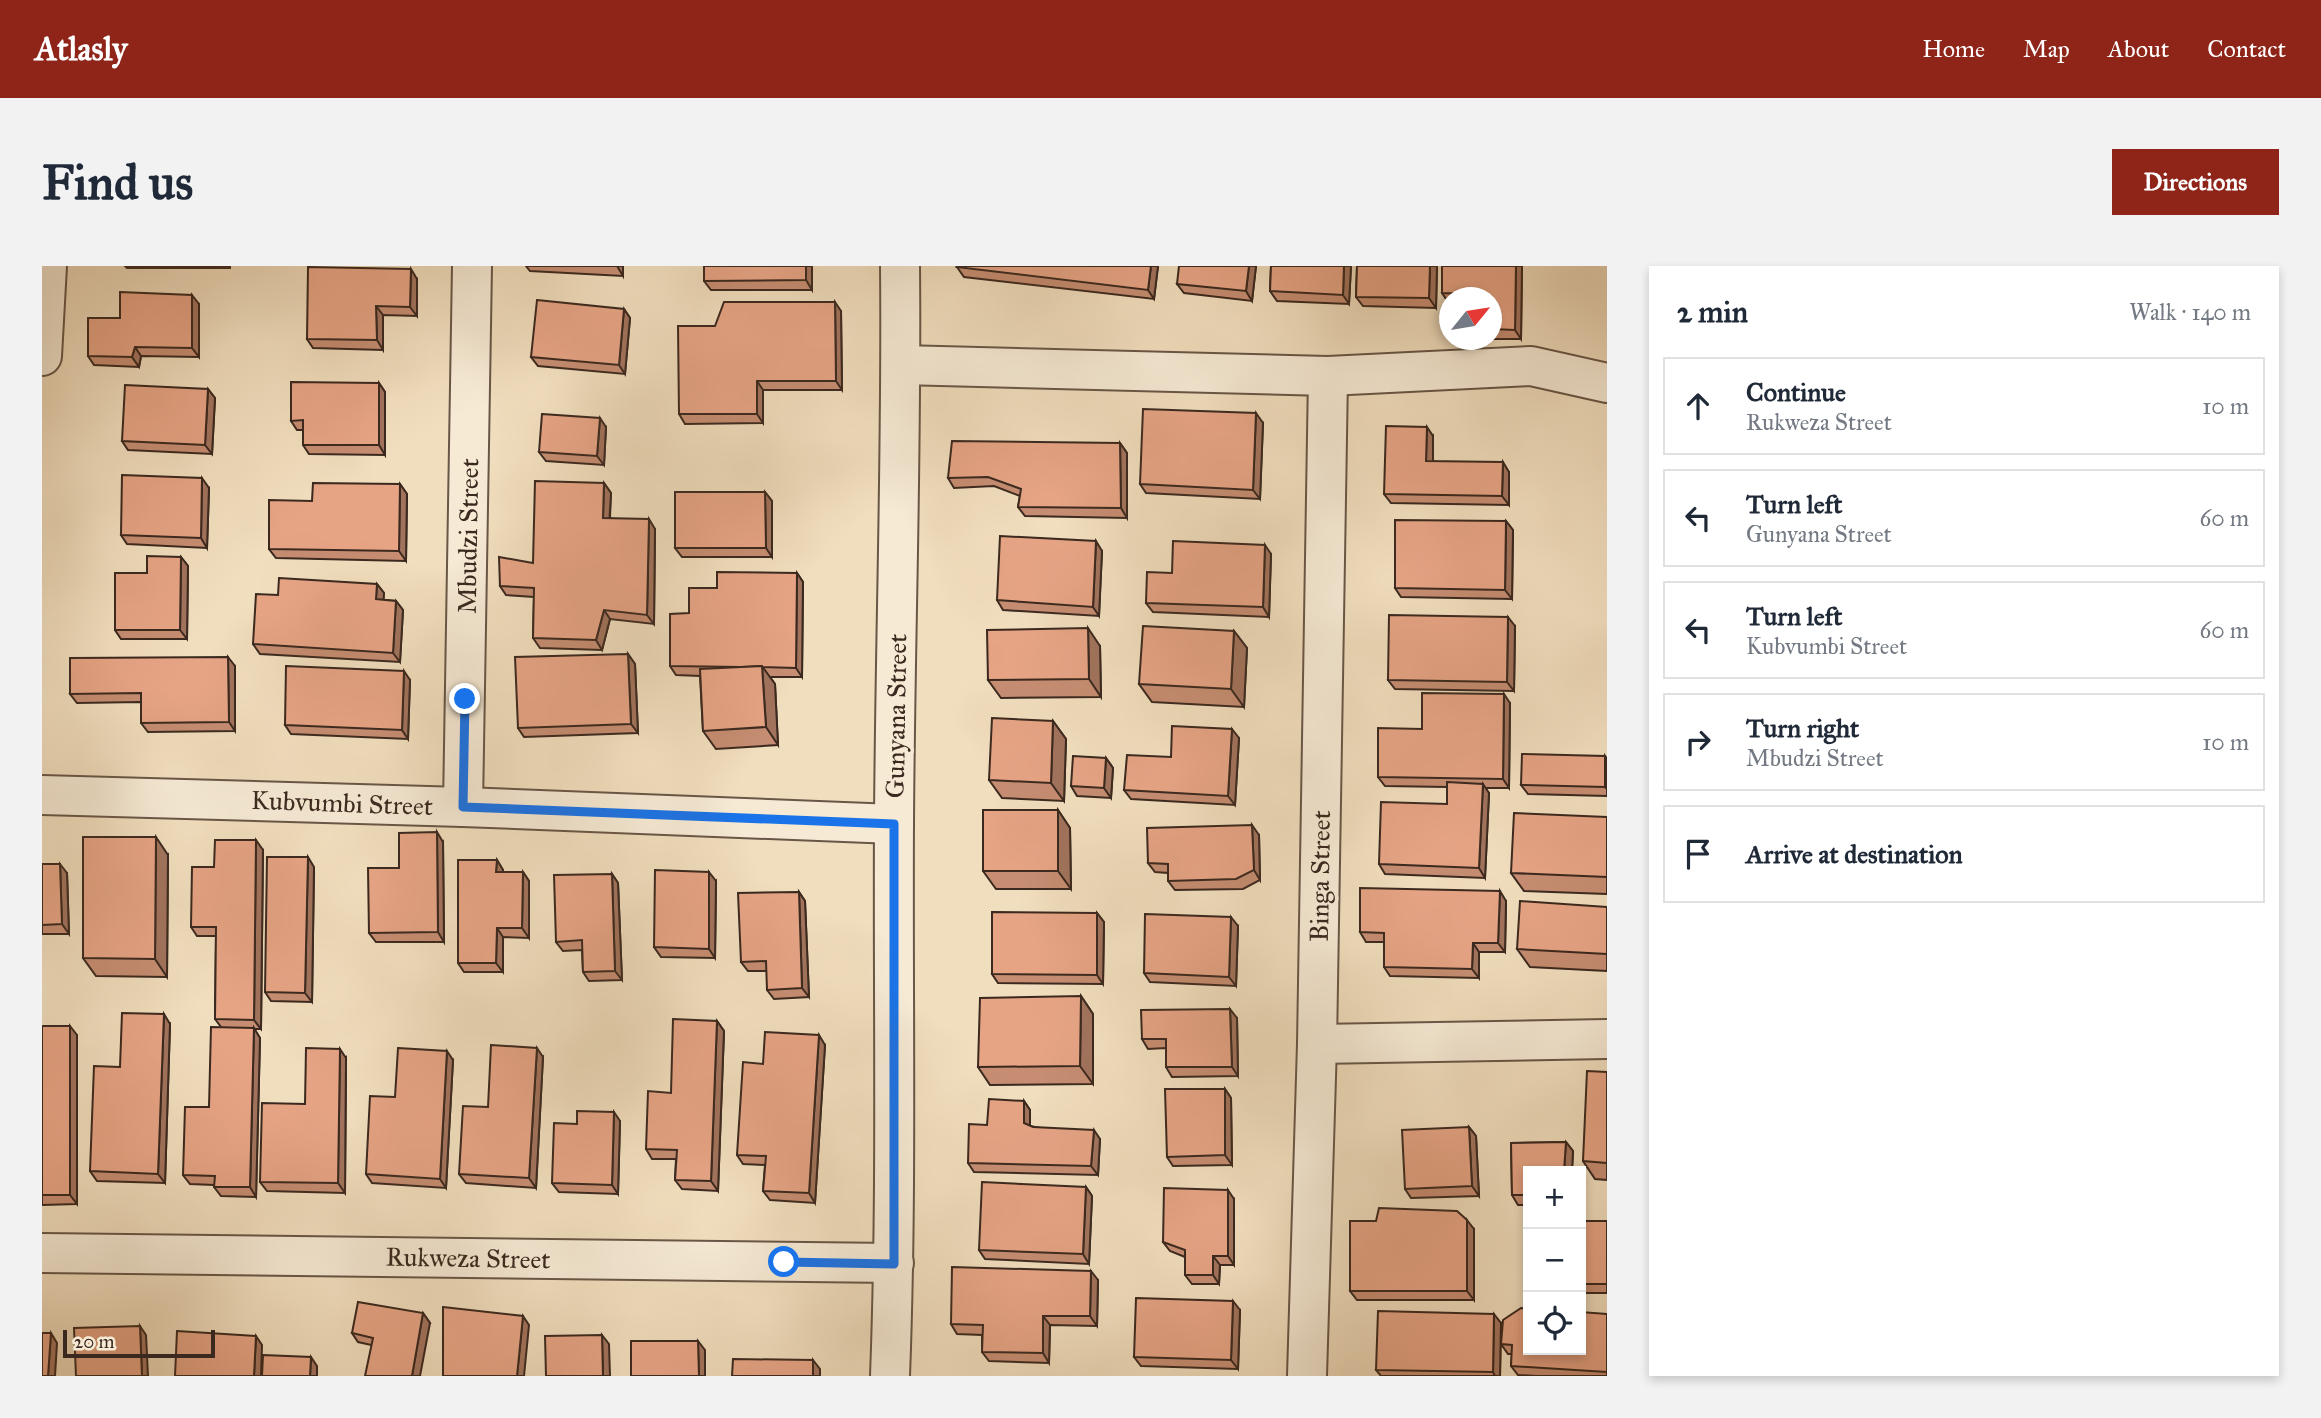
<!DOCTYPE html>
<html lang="en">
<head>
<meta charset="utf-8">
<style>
	body { margin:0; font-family:"IM FELL Great Primer",serif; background:#f2f2f3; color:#1f2937 }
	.controls { position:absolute; right:21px; bottom:21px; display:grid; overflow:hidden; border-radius:0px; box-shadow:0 4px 10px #0003 }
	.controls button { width:63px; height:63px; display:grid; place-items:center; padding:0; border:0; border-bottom:2px solid #e0e1e3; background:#fff; color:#1f2937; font:35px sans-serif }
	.compass { position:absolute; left:1397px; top:21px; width:63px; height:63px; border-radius:50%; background:#fff; box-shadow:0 4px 10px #0003; rotate:60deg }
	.scale { position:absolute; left:21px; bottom:18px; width:152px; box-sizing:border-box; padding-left:7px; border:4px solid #3b291f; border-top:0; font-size:19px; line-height:24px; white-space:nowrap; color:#3b291f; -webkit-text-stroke:5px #f6ead5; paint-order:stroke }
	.stop { position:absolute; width:21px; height:21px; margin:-16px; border:5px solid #1a73e8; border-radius:50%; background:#fff }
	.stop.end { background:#1a73e8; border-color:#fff; box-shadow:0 2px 7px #0008 }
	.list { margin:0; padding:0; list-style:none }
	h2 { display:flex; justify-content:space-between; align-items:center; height:91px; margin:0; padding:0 28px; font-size:30px }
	h2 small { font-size:23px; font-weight:400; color:#747a83 }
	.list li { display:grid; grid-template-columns:46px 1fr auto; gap:21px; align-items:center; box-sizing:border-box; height:98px; margin:0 14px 14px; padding:0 14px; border:2px solid #e0e1e3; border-radius:0px }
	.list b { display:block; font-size:26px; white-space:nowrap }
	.list p { margin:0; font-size:23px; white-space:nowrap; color:#747a83 }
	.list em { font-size:23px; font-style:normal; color:#747a83 }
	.icon { flex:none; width:38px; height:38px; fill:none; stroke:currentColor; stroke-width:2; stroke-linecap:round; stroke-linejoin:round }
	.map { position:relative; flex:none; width:1565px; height:1110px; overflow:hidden; border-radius:0px }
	header { display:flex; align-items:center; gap:42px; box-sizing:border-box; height:98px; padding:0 35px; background:#8f2418; color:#fff }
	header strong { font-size:33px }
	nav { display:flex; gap:38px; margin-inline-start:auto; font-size:24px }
	.intro { display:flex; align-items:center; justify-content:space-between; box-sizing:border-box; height:168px; padding:0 42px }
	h1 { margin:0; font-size:49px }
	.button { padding:18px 32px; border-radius:0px; background:#8f2418; color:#fff; font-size:24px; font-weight:700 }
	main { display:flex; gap:42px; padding:0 42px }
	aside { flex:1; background:#fff; border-radius:0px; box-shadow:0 4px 10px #0003 }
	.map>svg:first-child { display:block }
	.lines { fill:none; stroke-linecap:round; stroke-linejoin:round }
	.minor-casing { stroke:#685647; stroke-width:42 }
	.minor { stroke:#f6ead5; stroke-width:38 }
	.wall { fill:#c68d72; stroke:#3b291f; stroke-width:2 }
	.shaded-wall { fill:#a1735d; stroke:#3b291f; stroke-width:2 }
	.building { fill:#e6a485; stroke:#3b291f; stroke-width:2 }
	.route { stroke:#1a73e8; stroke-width:9 }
	.labels { text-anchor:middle; stroke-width:7; stroke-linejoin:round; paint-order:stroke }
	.street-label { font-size:26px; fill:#3b291f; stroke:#f6ead5 }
</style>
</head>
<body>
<header>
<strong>Atlasly</strong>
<nav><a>Home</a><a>Map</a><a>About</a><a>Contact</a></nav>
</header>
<div class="intro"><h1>Find us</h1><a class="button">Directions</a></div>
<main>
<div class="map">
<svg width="1565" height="1110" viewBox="0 0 1565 1110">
	<rect width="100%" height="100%" fill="#f1debe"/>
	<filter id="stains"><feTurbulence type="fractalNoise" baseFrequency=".00286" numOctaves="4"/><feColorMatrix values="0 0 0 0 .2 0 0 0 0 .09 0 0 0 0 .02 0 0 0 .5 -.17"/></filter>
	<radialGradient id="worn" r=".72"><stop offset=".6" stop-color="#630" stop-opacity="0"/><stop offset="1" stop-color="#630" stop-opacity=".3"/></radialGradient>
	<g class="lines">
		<g class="minor-casing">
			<g id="minor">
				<path d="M0,90L5,0"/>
				<path d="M859,99L1286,110L1489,100L1565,117"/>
				<path d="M0,529L421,541L852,558"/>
				<path d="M421,541L430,0"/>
				<path d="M1275,778L1565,773"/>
				<path d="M0,987L852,997"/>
				<path d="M848,1110C855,926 851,742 852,558C853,372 860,186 858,0"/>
				<path d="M1265,1110L1275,778L1286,110"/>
			</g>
		</g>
		<use href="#minor" class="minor"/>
	</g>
	<g class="wall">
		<path d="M83,0H188V2H85Z"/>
		<path d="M484,0H581V10L488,5Z"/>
		<path d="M662,0H770V24H669L662,15Z"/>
		<path d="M1116,0L1112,33L922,11L915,1Z"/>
		<path d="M1214,0L1210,35L1142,27L1135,18Z"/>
		<path d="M1229,0H1309L1307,38L1235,35L1228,25Z"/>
		<path d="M1315,0H1395L1394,42L1321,40L1314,31Z"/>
		<path d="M1480,0L1479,73H1450V32H1408V36H1406L1400,27Z"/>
		<path d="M375,13V50L341,49V84L271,82L265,73Z"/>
		<path d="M157,38V91L99,90L97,101L52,99L46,90L78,52Z"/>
		<path d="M582,43L588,52L583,108L496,100L489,91Z"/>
		<path d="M799,45L800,124H721V157L643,158L637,148L673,60Z"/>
		<path d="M337,117L343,126V189L267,188L261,179V164H255L249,155Z"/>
		<path d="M166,123L173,132L170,188L86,184L80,175Z"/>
		<path d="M1221,157L1218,233L1104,227L1098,218Z"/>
		<path d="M564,161L562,199L504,195L497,186Z"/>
		<path d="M1391,170V195L1467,206V239L1349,237L1342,228Z"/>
		<path d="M1078,177L1085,187V252L983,250L976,241L978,230L952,220L912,222L906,212Z"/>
		<path d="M562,217L569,227L568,252L613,263L612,358L568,353L560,384L498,382L491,372L492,331L464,329L458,320L491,297Z"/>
		<path d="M358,218L365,228L364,295L234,292L227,283L270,235Z"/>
		<path d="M167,222L165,282L85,278L79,269Z"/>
		<path d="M723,226L730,235V291H640L633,282Z"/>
		<path d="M1464,255L1471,264L1470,333L1359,331L1353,322Z"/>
		<path d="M1060,285L1057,350L961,344L955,334Z"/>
		<path d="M1229,288L1227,351L1111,346L1104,337L1130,307Z"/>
		<path d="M139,291L146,300L145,373H79L73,364Z"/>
		<path d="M755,307L761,316L760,411H728L733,418L736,479L674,483L661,465L658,410L634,409L628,400L647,347L675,322Z"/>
		<path d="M335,318L342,327L341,334L354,335L361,344L358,396L218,388L211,378L236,329Z"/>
		<path d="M1473,360L1472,425L1353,423L1346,414Z"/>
		<path d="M1192,365L1205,382L1202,441L1110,436L1097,418Z"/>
		<path d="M1058,380L1059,431L959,432L946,414Z"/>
		<path d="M586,388L593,398L596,467L482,471L476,462Z"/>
		<path d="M193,400V465L106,466L99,457V436L35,437L28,428Z"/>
		<path d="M368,414L366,473L249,468L243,459Z"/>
		<path d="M1468,437L1467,522H1443L1447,527L1443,612L1343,608L1337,598L1405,538V521L1343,520L1336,511L1380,463Z"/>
		<path d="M1011,455L1024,473L1022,535L960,532L947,514Z"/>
		<path d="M1197,472L1193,539L1089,533L1082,524L1129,491Z"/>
		<path d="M1563,490L1565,493V530L1486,528L1479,519Z"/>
		<path d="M1064,492L1071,502L1069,532L1035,530L1029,520Z"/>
		<path d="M1016,544L1028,562L1029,623H954L941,605Z"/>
		<path d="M1565,551V628L1482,625L1469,607Z"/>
		<path d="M1217,569L1218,614L1201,623L1133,624L1126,615V607L1113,606L1106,597Z"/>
		<path d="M401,576L402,676H334L327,667Z"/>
		<path d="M221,584L219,763H212L218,772L214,931L179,930L172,921V919L148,918L141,909L167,841L179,761L173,753L174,670H155L149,661L172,601Z"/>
		<path d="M126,589L125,711L54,710L41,692Z"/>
		<path d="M455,594L461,604V606H481L487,615V672L461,671V706H422L416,697Z"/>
		<path d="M0,598L25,607L27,668H0Z"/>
		<path d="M272,601L270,736L229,735L223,726Z"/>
		<path d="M570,608L576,617L580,714L547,715L541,706L540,684L521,685L514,676Z"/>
		<path d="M674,615L673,692L619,691L612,681Z"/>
		<path d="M757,626L763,635L767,731L732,733L725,724V705H706L699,696Z"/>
		<path d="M1464,635L1463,686H1437V712L1348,710L1342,701V676H1324L1318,666Z"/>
		<path d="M1565,641V705L1488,701L1475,683Z"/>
		<path d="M1055,647L1062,656L1061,718L956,717L950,708Z"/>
		<path d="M1196,660L1194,720L1108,716L1102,707Z"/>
		<path d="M1039,730L1051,748V818L948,819L936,801Z"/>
		<path d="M1195,752L1196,810L1130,811L1124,801V782L1106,783L1100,773Z"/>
		<path d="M675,755L682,765L676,925L640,923L633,914L634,893H610L604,883L629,827Z"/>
		<path d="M128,758L123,917L55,915L48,905L78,801Z"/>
		<path d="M0,760L35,769V938L0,939Z"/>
		<path d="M783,779L773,937L728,934L721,925L723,899L701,898L695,889L721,798Z"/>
		<path d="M501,791L494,922L424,917L417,908L446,841Z"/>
		<path d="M304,792L303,927L225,925L218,916Z"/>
		<path d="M411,794L404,922L330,917L324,908L353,831Z"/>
		<path d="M1565,806V914L1553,913L1541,895Z"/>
		<path d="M1183,823L1189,832L1190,899L1131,900L1125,891Z"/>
		<path d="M982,835L988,844V860L1058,873L1056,909L932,906L926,897L945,859Z"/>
		<path d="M578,855L576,928L517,926L510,917L535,858Z"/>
		<path d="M1427,861L1434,870L1437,930L1369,932L1363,923Z"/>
		<path d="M1524,876L1531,885L1530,905H1486V939H1476L1470,929L1469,877Z"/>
		<path d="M1044,921L1050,930L1047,998L943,993L937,984Z"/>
		<path d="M1192,933V999H1178L1177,1018H1150L1143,1009V991L1128,985L1121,976Z"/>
		<rect x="1539" y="955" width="26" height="72"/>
		<path d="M1432,963V1034H1315L1308,1025Z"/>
		<path d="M1056,1014L1055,1060L1008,1059L1007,1097L947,1095L940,1086V1069L915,1068L909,1058Z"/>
		<path d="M1198,1044L1196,1103L1099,1100L1092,1091Z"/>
		<path d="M381,1047L388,1057L329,1079L316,1076L310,1067Z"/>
		<path d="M1565,1048V1110H1494L1476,1109L1469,1100L1470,1088H1466L1459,1078Z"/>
		<path d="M1459,1057L1458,1110H1339L1334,1104Z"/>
	</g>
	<g class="shaded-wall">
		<path d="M575,0H581V10Z"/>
		<path d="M764,0H770V24L764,14Z"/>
		<path d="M1109,0H1116L1112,33L1106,24Z"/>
		<path d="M1207,0H1214L1210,35L1204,25Z"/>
		<path d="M1302,0H1309L1307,38L1301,29Z"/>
		<path d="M1388,0H1395L1394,42L1387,32Z"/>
		<path d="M1474,0H1480L1479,73L1473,64Z"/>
		<path d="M369,3L375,13V50L368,41Z"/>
		<path d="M150,29L157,38V91L150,82Z"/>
		<path d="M793,36L799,45L800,124L794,115Z"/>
		<path d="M334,40L341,49V84L335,74Z"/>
		<path d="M582,43L588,52L583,108L577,99Z"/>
		<path d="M93,81L99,90L97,101L90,91Z"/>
		<path d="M715,115L721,124V157L715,148Z"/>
		<path d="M337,117L343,126V189L337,179Z"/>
		<path d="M166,123L173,132L170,188L163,179Z"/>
		<path d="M1214,147L1221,157L1218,233L1211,224Z"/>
		<path d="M558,152L564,161L562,199L555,190Z"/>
		<path d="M1385,161L1391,170V204L1384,195Z"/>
		<path d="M1078,177L1085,187V252L1079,242Z"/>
		<path d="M1461,196L1467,206V239L1460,230Z"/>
		<path d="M160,212L167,222L165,282L159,272Z"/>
		<path d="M562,217L569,227L567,261L561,252Z"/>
		<path d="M358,218L365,228L364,295L357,285Z"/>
		<path d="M723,226L730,235V291L724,282Z"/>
		<path d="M607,253L613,263L612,358L605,349Z"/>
		<path d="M1464,255L1471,264L1470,333L1463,324Z"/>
		<path d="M1054,275L1060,285L1057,350L1051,341Z"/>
		<path d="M1223,279L1229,288L1227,351L1221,341Z"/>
		<path d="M139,291L146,300L145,373L138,364Z"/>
		<path d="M755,307L761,316L760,411L754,402Z"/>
		<path d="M335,318L342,327L341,343L334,333Z"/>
		<path d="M354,335L361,344L358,396L351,387Z"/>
		<path d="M562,344L568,353L560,384L554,374Z"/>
		<path d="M1466,351L1473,360L1472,425L1465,416Z"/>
		<path d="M1046,362L1058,380L1059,431L1047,413Z"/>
		<path d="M1192,365L1205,382L1202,441L1189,423Z"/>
		<path d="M586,388L593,398L596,467L589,458Z"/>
		<path d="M186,391L193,400V465L187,456Z"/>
		<path d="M720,400L733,418L736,479L724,461Z"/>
		<path d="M362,405L368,414L366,473L360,464Z"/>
		<path d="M1462,428L1468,437L1467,522L1461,513Z"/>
		<path d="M1011,455L1024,473L1022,535L1009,517Z"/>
		<path d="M1190,463L1197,472L1193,539L1186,530Z"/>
		<path d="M1563,490L1565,493V523L1563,521Z"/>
		<path d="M1064,492L1071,502L1069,532L1062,522Z"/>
		<path d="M1441,518L1447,527L1443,612L1437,602Z"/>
		<path d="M1016,544L1028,562L1029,623L1016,605Z"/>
		<path d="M1210,559L1217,569L1218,614L1212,604Z"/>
		<path d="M395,566L401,576L402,676L396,666Z"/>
		<path d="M114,571L126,589L125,711L113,693Z"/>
		<path d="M214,574L221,584L219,763L212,754Z"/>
		<path d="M266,591L272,601L270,736L263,727Z"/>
		<path d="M455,594L461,604V615L454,606Z"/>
		<path d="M18,598L25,607L27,668L20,658Z"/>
		<path d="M481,606L487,615V672L480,662Z"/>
		<path d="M667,606L674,615L673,692L667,683Z"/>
		<path d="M570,608L576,617L580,714L573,705Z"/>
		<path d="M1458,625L1464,635L1463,686L1456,677Z"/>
		<path d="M757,626L763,635L767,731L760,722Z"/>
		<path d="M1055,647L1062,656L1061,718L1055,709Z"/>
		<path d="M1189,651L1196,660L1194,720L1187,711Z"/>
		<path d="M455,662L461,671V706L454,697Z"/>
		<path d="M1431,677L1437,686V712L1430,703Z"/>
		<path d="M1039,730L1051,748V818L1038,800Z"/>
		<path d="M1188,743L1195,752L1196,810L1190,801Z"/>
		<path d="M122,748L128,758L123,917L116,908Z"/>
		<path d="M675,755L682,765L676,925L669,915Z"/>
		<path d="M28,760L35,769V938L28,929Z"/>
		<path d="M212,762L218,772L214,931L208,921Z"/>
		<path d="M777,769L783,779L773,937L767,927Z"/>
		<path d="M495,782L501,791L494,922L487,912Z"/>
		<path d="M298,783L304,792L303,927L296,917Z"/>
		<path d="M405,785L411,794L404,922L398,913Z"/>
		<path d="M1183,823L1189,832L1190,899L1183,889Z"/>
		<path d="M982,835L988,844V867L982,857Z"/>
		<path d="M572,846L578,855L576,928L570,919Z"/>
		<path d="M1427,861L1434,870L1437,930L1430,920Z"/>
		<path d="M1052,864L1058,873L1056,909L1049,900Z"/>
		<path d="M1524,876L1531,885L1530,905H1522Z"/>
		<path d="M1044,921L1050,930L1047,998L1041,988Z"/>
		<path d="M1186,924L1192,933V999L1186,990Z"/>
		<path d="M1425,954L1432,963V1034L1425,1025Z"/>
		<path d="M1171,990L1178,999L1177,1018L1171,1009Z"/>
		<path d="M1049,1005L1056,1014L1055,1060L1048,1050Z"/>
		<path d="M1191,1035L1198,1044L1196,1103L1189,1094Z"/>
		<path d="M381,1047L388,1057L378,1110H370Z"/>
		<path d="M1452,1048L1459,1057L1458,1110H1453L1451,1106Z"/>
		<path d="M481,1050L487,1059L482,1110H475Z"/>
		<path d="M1001,1050L1008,1059L1007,1097L1001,1087Z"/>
		<path d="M98,1060L104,1069L106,1110H100Z"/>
		<path d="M9,1067L15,1077L13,1110H6Z"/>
		<path d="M560,1069L567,1078L568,1110H561Z"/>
		<path d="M214,1070L220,1079L219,1110H212Z"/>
		<path d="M656,1075L663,1084V1110H657Z"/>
		<path d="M269,1091L275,1100V1110H268Z"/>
		<path d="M771,1094L778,1103V1110H771Z"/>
	</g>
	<g class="building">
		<path d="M662,0H764V14L662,15Z"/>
		<path d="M916,0H1109L1106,24L915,1Z"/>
		<path d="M1137,0H1207L1204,25L1135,18Z"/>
		<path d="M1229,0H1302L1301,29L1228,25Z"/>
		<path d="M1315,0H1388L1387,32L1314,31Z"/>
		<path d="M1400,0H1474L1473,64L1450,63V32H1422L1424,28L1400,27Z"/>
		<path d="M266,1L369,3L368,41L334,40L335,74L265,73Z"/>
		<path d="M78,26L150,29V82L93,81L90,91L46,90V52H78Z"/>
		<path d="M495,34L582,43L577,99L489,91Z"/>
		<path d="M682,36H793L794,115H715V148H637L636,60H673Z"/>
		<path d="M249,116L337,117V179H261V154L249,155Z"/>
		<path d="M83,119L166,123L163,179L80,175Z"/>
		<path d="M1101,143L1214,147L1211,224L1098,218Z"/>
		<path d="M500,148L558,152L555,190L497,186Z"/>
		<path d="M1344,160L1385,161L1384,195L1461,196L1460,230L1342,228Z"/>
		<path d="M910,175L1078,177L1079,242L976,241L979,223L946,211L906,212Z"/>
		<path d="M80,209L160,212L159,272L79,269Z"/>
		<path d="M493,215L562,217L561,252L607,253L605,349L562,344L554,374L491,372L492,322L458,320L457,291L491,297Z"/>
		<path d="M271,217L358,218L357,285L227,283V234L270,235Z"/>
		<path d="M633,226H723L724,282H633Z"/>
		<path d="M1353,254L1464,255L1463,324L1353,322Z"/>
		<path d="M958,270L1054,275L1051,341L955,334Z"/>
		<path d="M1131,275L1223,279L1221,341L1104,337L1105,306L1130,307Z"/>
		<path d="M105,290L139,291L138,364H73V307H105Z"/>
		<path d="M675,306L755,307L754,402L720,401V400L699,401L628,400V348L647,347V322H675Z"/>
		<path d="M237,312L335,318L334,333L354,335L351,387L211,378L214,328L236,329Z"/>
		<path d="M1347,349L1466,351L1465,416L1346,414Z"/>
		<path d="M1101,360L1192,365L1189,423L1097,418Z"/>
		<path d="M1046,362L1047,413L946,414L945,364Z"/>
		<path d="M586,388L589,458L476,462L473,391Z"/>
		<path d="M186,391L187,456L99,457V427L28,428V392Z"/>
		<path d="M244,400L362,405L360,464L243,459Z"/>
		<path d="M720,400L724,461L661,465L658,403Z"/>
		<path d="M1380,427L1462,428L1461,513L1336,511V462L1380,463Z"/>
		<path d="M950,452L1011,455L1009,517L947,514Z"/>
		<path d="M1130,460L1190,463L1186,530L1082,524L1085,489L1129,491Z"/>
		<path d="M1480,488L1563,490V521L1479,519Z"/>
		<path d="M1031,490L1064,492L1062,522L1029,520Z"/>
		<path d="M1405,516L1441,518L1437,602L1337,598L1339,536L1405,538Z"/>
		<rect x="941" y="544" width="75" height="61"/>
		<path d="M1472,547L1565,551V611L1469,607Z"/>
		<path d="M1210,559L1212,604L1194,613L1126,615V598L1106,597L1105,562Z"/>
		<path d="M395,566L396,666L327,667L326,602H357V567Z"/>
		<path d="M41,571H114L113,693L41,692Z"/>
		<path d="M173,574H214L212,754L173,753L174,661H149L150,601H172Z"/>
		<path d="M225,591H266L263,727L223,726Z"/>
		<path d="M416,594H455L454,606H481L480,662H455L454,697H416Z"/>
		<path d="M0,598H18L20,658L0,659Z"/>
		<path d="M613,604L667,606V683L612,681Z"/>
		<path d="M570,608L573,705L541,706L540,674L514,676L512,609Z"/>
		<path d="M1318,622L1458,625L1456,677H1431L1430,703L1342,701V667L1318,666Z"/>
		<path d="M757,626L760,722L725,724L724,695L699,696L696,627Z"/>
		<path d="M1478,635L1565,641V688L1475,683Z"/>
		<path d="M950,646L1055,647V709L950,708Z"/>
		<path d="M1103,648L1189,651L1187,711L1102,707Z"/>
		<path d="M1039,730L1038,800L936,801L938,732Z"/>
		<path d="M1188,743L1190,801H1124V773H1100L1099,744Z"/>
		<path d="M80,747L122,748L116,908L48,905L52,800L78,801Z"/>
		<path d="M631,753L675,755L669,915L633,914L635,884L604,883L606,825L629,827Z"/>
		<rect x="0" y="760" width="28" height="169"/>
		<path d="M169,761L212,762L208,921H172L173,910L141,909L143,841H167Z"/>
		<path d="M723,766L777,769L767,927L721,925L724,890L695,889L701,796L721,798Z"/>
		<path d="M449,779L495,782L487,912L417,908L421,840L446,841Z"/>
		<path d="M264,782L298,783L296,917L218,916L220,837L263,838Z"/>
		<path d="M356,782L405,785L398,913L324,908L328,830L353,831Z"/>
		<path d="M1545,805L1565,806V897L1541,895Z"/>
		<path d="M1123,823H1183V889L1125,891Z"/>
		<path d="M947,833L982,835V857L991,861L1052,864L1049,900L926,897L927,858L945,859Z"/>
		<path d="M535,845L572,846L570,919L510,917L512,857L535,858Z"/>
		<path d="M1427,861L1430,920L1363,923L1360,864Z"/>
		<path d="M1524,876L1522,905H1486V929H1470L1469,877Z"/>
		<path d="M940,916L1044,921L1041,988L937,984Z"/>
		<path d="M1122,922L1186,924V990H1171V1009H1143V984L1121,976Z"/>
		<path d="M1337,942L1415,945L1425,954V1025H1308V955H1334Z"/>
		<rect x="1539" y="955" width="26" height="63"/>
		<path d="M910,1001L1049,1005L1048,1050H1001V1087L940,1086L941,1059L909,1058Z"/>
		<path d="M1094,1032L1191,1035L1189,1094L1092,1091Z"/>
		<path d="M316,1036L381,1047L370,1110H323L331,1072L310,1067Z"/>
		<path d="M401,1041L481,1050L475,1110H401Z"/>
		<path d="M1479,1042L1486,1043V1084H1539V1046L1565,1048V1106L1469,1100L1470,1079L1459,1078L1461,1054Z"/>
		<path d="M1336,1045L1452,1048L1451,1106L1334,1104Z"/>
		<path d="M98,1060L100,1110H34L32,1062Z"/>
		<path d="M135,1065L214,1070L212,1110H133Z"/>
		<path d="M0,1067H9L6,1110H0Z"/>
		<path d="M560,1069L561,1110H504L503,1070Z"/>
		<path d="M589,1075H656L657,1110H589Z"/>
		<path d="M221,1089L269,1091L268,1110H220Z"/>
		<path d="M691,1093L771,1094V1110H690Z"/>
	</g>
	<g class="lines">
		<path class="route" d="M423,433L421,541L852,558V998L742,996"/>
	</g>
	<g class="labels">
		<g class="street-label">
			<text transform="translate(426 270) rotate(-89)" y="9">Mbudzi Street</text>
			<text transform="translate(854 450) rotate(-89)" y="9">Gunyana Street</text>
			<text transform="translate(300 537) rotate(2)" y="9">Kubvumbi Street</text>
			<text transform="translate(1278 610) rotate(-89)" y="9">Binga Street</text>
			<text transform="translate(426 992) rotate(1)" y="9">Rukweza Street</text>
		</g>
	</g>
	<rect width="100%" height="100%" filter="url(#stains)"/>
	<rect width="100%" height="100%" fill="url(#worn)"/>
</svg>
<div class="controls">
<button>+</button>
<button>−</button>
<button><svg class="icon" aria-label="locate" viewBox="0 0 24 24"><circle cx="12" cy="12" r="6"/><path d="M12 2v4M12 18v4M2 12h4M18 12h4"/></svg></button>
</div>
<svg class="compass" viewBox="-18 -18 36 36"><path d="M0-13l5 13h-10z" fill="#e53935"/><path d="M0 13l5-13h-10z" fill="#747a83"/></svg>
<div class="scale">20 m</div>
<div class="stop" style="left:742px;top:996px"></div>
<div class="stop end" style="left:423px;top:433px"></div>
</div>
<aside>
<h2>2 min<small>Walk · 140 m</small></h2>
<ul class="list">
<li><svg class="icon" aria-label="ahead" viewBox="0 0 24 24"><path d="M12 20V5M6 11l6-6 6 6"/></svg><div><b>Continue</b><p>Rukweza Street</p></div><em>10 m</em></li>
<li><svg class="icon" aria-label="left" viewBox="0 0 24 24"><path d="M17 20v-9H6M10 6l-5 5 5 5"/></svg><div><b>Turn left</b><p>Gunyana Street</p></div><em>60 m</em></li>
<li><svg class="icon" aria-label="left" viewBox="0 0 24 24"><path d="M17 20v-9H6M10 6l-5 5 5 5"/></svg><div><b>Turn left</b><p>Kubvumbi Street</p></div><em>60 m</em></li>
<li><svg class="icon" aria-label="right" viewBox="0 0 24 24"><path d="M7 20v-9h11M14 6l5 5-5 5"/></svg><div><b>Turn right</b><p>Mbudzi Street</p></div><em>10 m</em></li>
<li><svg class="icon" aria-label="arrive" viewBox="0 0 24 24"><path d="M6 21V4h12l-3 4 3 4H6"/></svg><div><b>Arrive at destination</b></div></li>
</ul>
</aside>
</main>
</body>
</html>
